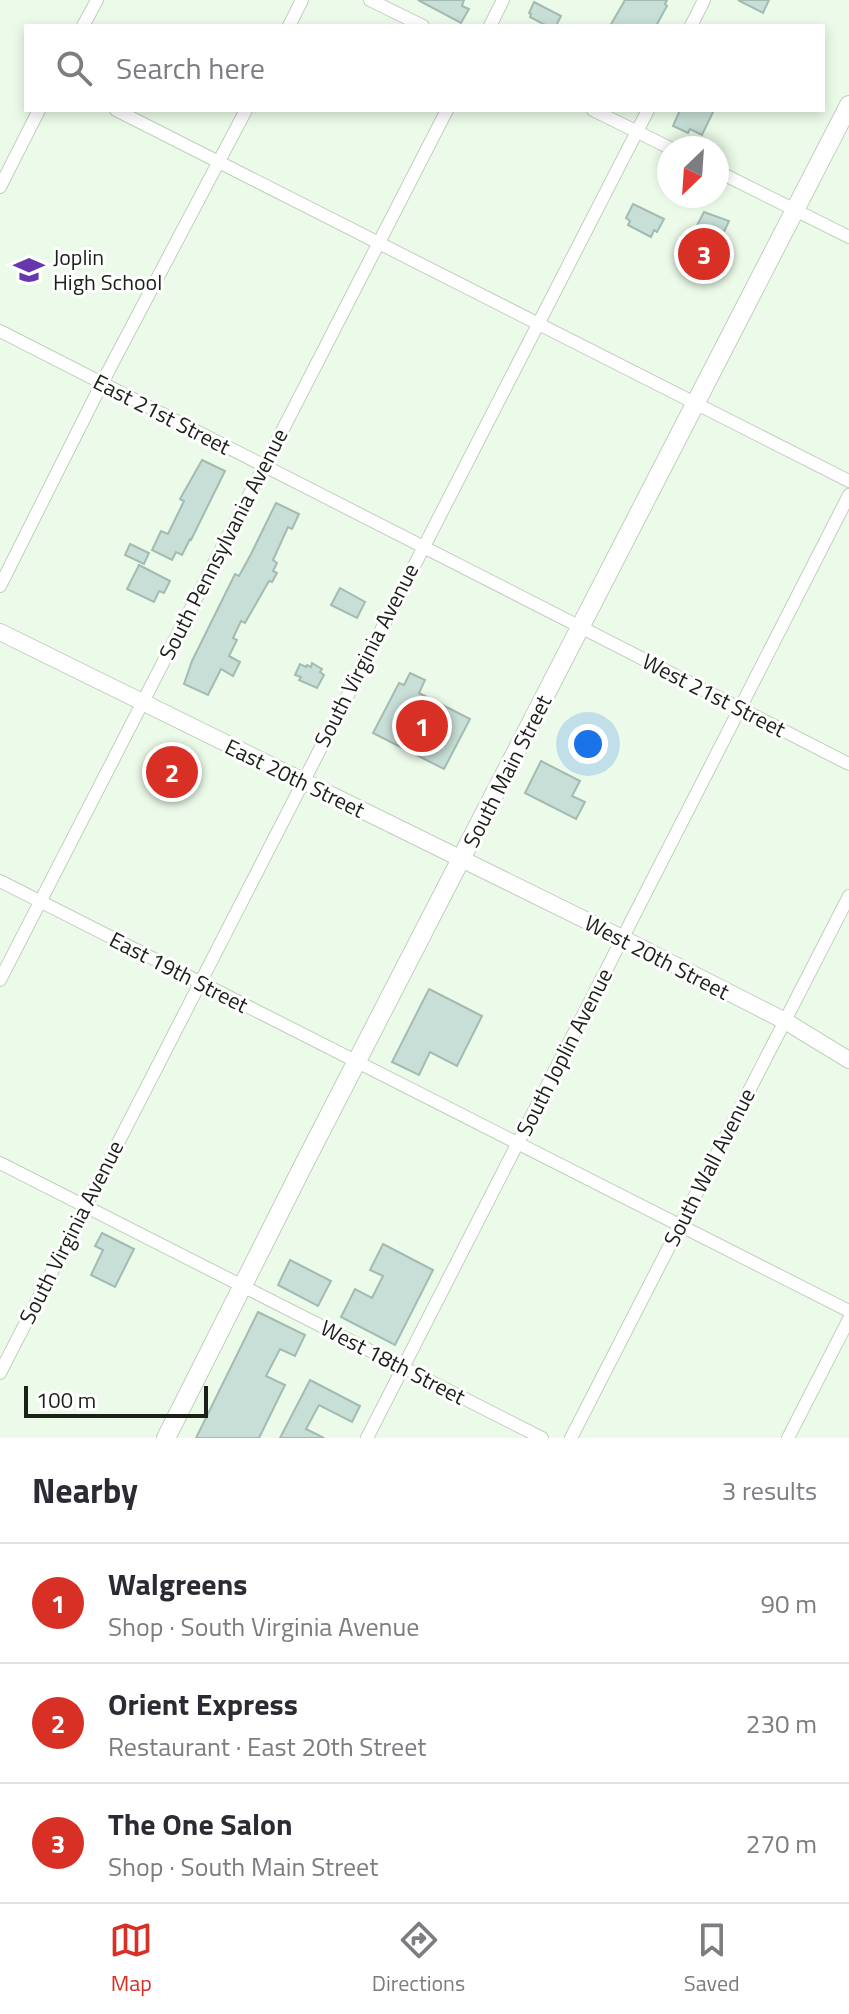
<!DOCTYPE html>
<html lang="en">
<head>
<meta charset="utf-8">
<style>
	body { margin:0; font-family:"Titillium Web",sans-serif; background:#f2f2f3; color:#2b2b33 }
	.compass { position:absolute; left:657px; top:136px; width:72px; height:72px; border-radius:50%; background:#fff; box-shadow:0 4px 12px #0003; rotate:205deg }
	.scale { position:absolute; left:24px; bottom:20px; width:184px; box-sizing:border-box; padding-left:8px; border:4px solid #1b2019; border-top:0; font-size:22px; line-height:28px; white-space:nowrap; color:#1b2019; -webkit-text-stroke:6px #fff; paint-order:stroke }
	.you { position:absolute; left:588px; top:744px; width:28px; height:28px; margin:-20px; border:6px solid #fff; border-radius:50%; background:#1a73e8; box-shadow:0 0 0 12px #1a73e833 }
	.badge { display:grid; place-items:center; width:52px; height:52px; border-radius:50%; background:#d93025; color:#fff; font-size:26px; font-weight:700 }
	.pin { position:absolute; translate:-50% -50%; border:4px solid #fff; box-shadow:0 2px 8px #0006 }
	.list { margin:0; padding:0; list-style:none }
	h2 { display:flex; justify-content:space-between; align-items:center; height:104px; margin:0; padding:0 32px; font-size:34px }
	h2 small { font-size:26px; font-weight:400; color:#7c7c81 }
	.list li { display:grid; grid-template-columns:52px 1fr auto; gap:24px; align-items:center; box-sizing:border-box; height:120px; padding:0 32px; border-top:2px solid #e1e1e2 }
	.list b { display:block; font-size:30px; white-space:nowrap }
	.list p { margin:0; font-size:26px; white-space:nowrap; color:#7c7c81 }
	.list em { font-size:26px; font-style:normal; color:#7c7c81 }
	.icon { flex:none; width:44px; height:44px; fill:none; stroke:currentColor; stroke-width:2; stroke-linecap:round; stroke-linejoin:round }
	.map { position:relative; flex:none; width:849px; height:1438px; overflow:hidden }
	.search { position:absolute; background:#fff; box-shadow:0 4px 12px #0003; left:24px; right:24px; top:24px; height:88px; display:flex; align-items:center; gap:20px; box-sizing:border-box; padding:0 28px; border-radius:0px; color:#7c7c81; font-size:30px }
	.sheet { height:464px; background:#fff }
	nav { display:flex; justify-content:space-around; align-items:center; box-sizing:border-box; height:112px; border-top:2px solid #e1e1e2; background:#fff; font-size:22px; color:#7c7c81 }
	nav a { display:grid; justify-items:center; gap:4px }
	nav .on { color:#d93025 }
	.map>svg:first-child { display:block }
	.building { fill:#c7dfd6; stroke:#a3bbb2; stroke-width:2 }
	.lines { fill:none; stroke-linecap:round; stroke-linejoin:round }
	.street-casing { stroke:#c1cfbe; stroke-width:14 }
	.secondary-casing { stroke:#c1cfbe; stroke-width:18 }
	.primary-casing { stroke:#c1cfbe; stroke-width:20 }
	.street { stroke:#fff; stroke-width:12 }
	.secondary { stroke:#fff; stroke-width:16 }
	.primary { stroke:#fff; stroke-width:18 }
	.labels { text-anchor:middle; stroke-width:6; stroke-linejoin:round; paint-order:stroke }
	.poi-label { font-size:22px; fill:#1b2019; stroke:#fff; text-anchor:start }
	.street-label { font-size:22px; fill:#1b2019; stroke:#fff }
</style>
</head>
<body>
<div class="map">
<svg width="849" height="1438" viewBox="0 0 849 1438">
	<rect width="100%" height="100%" fill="#ecfbe9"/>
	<g class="building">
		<path d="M418,0H464L462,6L469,9L461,23Z"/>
		<path d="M625,0H667L665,4L667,6L656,26H610Z"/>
		<path d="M738,0H769L763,13Z"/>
		<path d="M534,2L561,16L556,26H547L530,17L531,14L529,13Z"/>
		<path d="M680,110H714L702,135L690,129L688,133L673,126Z"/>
		<path d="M633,204L664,219L657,232L654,230L651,237L628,225L630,221L626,218Z"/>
		<path d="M704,212L729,221L723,234L720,233L705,262L708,263L702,276L679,260Z"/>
		<path d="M202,460L225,471L191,540L190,539L182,555L176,552L172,560L152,550L161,531L168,534L184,501L180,499Z"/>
		<path d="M276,503L299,514L292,529L288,527L273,560L277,563L273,571L277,573L272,582L269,581L245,623L241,621L233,638L237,640L229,656L240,662L233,676L221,669L208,695L184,684L192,661L235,574L239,576L251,554Z"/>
		<path d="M130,544L149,553L144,564L125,555Z"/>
		<path d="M139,565L170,581L164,593L159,591L154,602L127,589Z"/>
		<path d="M340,588L365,602L357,618L331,605Z"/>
		<path d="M312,663L322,669L320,672L324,675L317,688L299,680L301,677L295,675L300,664L306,667L307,665L311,667Z"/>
		<path d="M410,673L425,680L419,693L470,719L444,769L373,733L399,683L404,685Z"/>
		<path d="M541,761L580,781L572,796L585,802L576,819L525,793Z"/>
		<path d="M429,989L482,1016L457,1066L430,1052L419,1075L392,1062Z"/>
		<path d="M102,1233L134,1249L115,1287L91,1275L103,1250L95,1246Z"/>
		<path d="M383,1244L433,1270L395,1345L341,1317L355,1289L372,1298L383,1276L370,1270Z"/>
		<path d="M290,1260L331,1281L318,1306L278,1285Z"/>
		<path d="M258,1312L305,1335L295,1356L280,1349L266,1376L285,1385L259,1438H196Z"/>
		<path d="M310,1380L360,1406L352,1422L319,1405L306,1429L324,1438H280Z"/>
	</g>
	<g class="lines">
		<g class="street-casing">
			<g id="street">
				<path d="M370,0L423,26"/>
				<path d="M83,26L97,0"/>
				<path d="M289,26L302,0"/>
				<path d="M490,26L503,0"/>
				<path d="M691,26L704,0"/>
				<path d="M116,110L849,481"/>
				<path d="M593,110L670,148"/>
				<path d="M717,171L849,237"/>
				<path d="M0,187L39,110"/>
				<path d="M0,331L849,764"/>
				<path d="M0,586L102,383L246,110"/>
				<path d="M0,881L849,1311"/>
				<path d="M0,980L447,110"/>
				<path d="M0,1163L542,1438"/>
				<path d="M0,1373L648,110"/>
				<path d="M367,1438L849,495"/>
				<path d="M571,1438L849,896"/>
				<path d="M788,1438L849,1319"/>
			</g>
		</g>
		<g class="secondary-casing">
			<path id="secondary" d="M0,632L622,938L785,1021L849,1060"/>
		</g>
		<g class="primary-casing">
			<path id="primary" d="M166,1438L307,1158L849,105"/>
		</g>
		<use href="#street" class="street"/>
		<use href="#secondary" class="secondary"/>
		<use href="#primary" class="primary"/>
	</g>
	<defs>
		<g id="school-bare" transform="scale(2.4)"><path d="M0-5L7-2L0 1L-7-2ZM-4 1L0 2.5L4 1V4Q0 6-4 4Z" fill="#6737ae" stroke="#fff" stroke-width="2.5" paint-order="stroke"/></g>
	</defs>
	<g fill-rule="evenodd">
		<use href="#school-bare" x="29" y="270"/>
	</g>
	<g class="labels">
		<g class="poi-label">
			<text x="53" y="265">Joplin<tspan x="53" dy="25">High School</tspan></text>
		</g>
		<g class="street-label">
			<text transform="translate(162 414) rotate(27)" y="8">East 21st Street</text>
			<text transform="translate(223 544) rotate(-63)" y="8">South Pennsylvania Avenue</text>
			<text transform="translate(366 655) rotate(-63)" y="8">South Virginia Avenue</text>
			<text transform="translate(714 695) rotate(27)" y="8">West 21st Street</text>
			<text transform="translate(507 771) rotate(-63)" y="8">South Main Street</text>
			<text transform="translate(295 778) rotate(26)" y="8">East 20th Street</text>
			<text transform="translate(657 957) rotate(27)" y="8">West 20th Street</text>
			<text transform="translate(179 972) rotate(27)" y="8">East 19th Street</text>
			<text transform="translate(564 1052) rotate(-63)" y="8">South Joplin Avenue</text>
			<text transform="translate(709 1167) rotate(-63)" y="8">South Wall Avenue</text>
			<text transform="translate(71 1232) rotate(-63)" y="8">South Virginia Avenue</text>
			<text transform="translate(393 1362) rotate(27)" y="8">West 18th Street</text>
		</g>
	</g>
</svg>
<svg class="compass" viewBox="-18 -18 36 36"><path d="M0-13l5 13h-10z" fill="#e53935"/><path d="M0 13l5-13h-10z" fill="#7c7c81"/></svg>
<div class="scale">100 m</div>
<div class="you"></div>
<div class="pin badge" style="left:422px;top:726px">1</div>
<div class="pin badge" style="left:172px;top:772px">2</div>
<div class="pin badge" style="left:704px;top:254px">3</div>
<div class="search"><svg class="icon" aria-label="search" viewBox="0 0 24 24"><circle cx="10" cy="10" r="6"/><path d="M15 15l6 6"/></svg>Search here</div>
</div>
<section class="sheet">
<h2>Nearby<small>3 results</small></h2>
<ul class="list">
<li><span class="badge">1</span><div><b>Walgreens</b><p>Shop · South Virginia Avenue</p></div><em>90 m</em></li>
<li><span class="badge">2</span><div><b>Orient Express</b><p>Restaurant · East 20th Street</p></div><em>230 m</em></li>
<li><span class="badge">3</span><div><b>The One Salon</b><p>Shop · South Main Street</p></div><em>270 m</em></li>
</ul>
</section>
<nav>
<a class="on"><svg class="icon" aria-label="map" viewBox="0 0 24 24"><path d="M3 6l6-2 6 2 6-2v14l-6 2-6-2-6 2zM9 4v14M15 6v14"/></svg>Map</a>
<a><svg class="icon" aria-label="directions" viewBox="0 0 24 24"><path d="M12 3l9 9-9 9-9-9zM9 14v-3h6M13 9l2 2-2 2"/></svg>Directions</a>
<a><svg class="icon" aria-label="saved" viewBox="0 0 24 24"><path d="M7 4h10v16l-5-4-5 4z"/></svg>Saved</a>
</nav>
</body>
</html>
